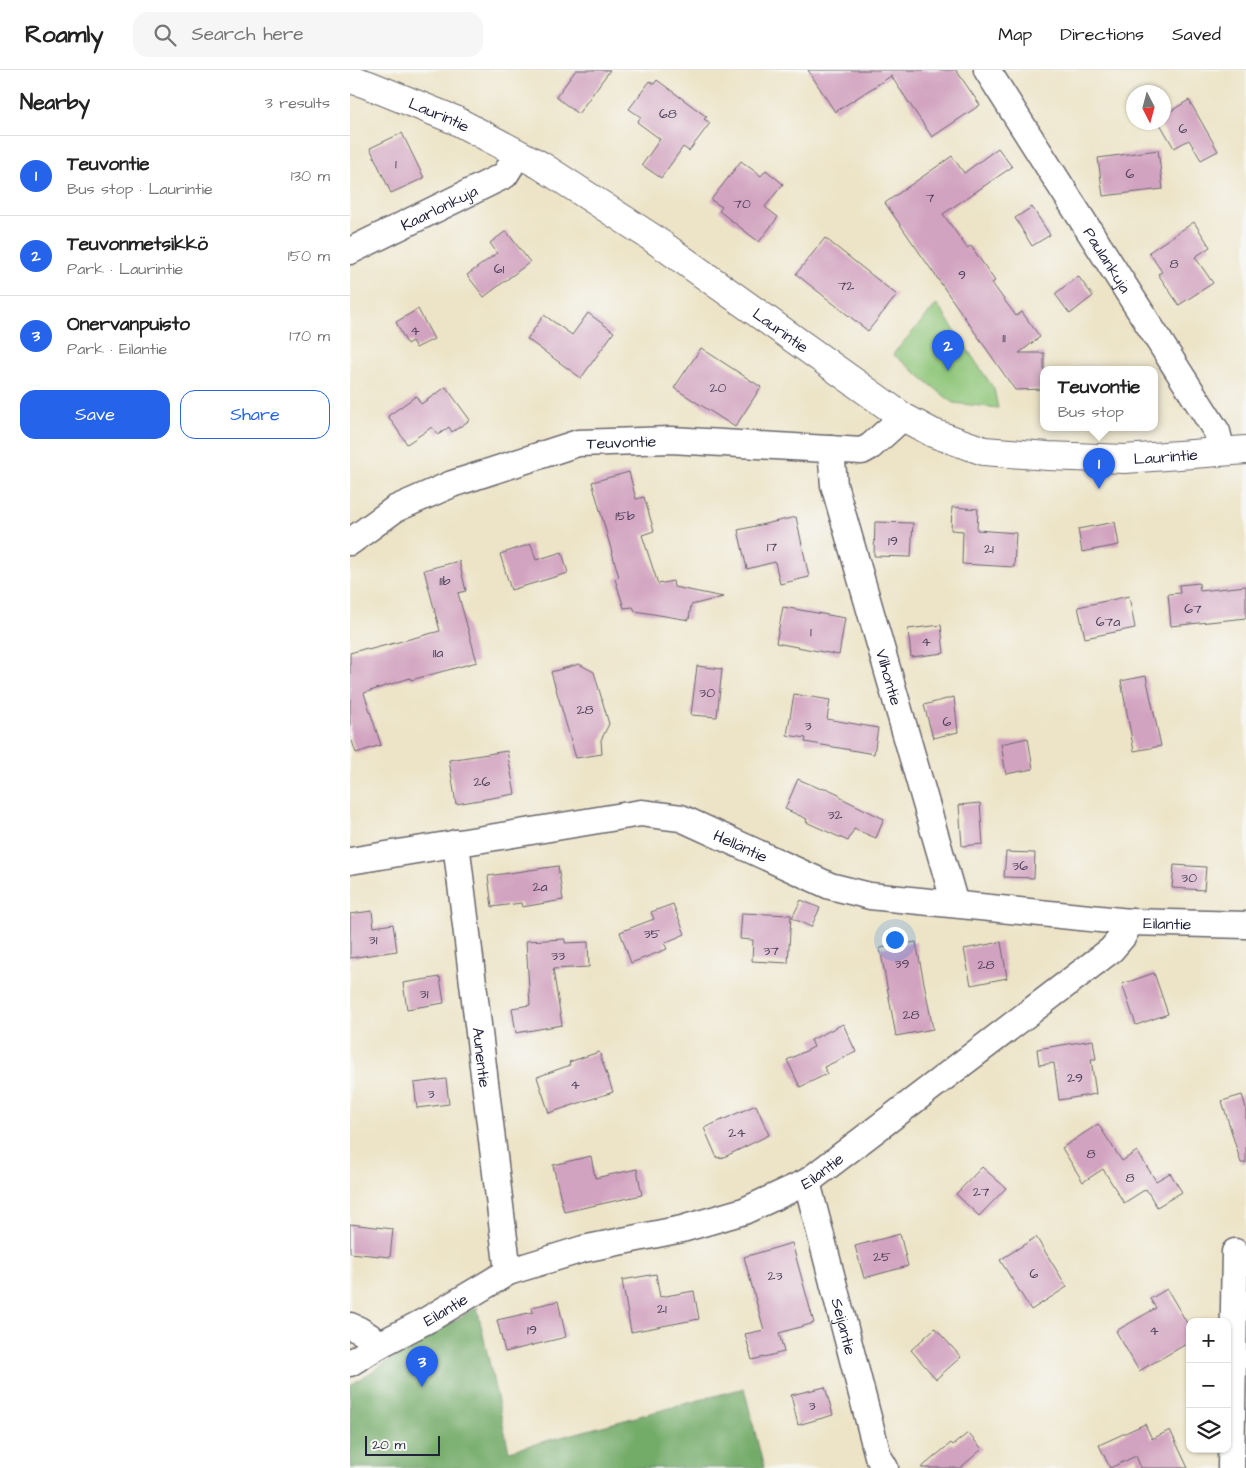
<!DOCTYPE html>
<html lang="en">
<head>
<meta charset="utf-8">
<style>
	body { margin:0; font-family:"Architects Daughter",sans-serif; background:#f6f6f6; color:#222 }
	.controls { position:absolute; right:15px; bottom:15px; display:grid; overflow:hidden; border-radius:10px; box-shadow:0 1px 4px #0004 }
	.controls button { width:45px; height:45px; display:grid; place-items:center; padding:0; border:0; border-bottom:1px solid #e0e0e0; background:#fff; color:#222; font:25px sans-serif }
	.compass { position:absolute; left:776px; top:15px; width:45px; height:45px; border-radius:50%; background:#fff; box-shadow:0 1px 4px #0004; rotate:174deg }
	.scale { position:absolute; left:15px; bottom:12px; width:75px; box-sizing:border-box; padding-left:5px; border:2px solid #22223b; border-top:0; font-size:14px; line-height:18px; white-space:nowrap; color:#22223b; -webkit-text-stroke:4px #f6f6f2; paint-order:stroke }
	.you { position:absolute; left:544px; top:869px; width:18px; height:18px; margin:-12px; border:4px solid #fff; border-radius:50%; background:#1a73e8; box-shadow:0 0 0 8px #1a73e833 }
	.badge { display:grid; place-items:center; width:32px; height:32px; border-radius:50%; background:#2563eb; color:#fff; font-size:16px; font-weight:700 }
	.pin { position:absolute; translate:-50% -41px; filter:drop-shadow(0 1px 2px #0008) }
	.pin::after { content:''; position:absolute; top:26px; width:18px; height:15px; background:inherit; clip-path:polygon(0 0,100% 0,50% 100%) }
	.popup { position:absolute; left:690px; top:296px; width:118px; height:65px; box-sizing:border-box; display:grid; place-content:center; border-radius:10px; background:#fff; filter:drop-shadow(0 1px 4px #0005); font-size:16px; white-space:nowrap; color:#767676 }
	.popup b { font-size:19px; color:#222 }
	.popup::after { content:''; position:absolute; left:50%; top:100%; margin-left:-10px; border:10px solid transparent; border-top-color:#fff }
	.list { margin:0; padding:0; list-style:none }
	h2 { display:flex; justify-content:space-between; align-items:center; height:65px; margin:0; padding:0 20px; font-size:21px }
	h2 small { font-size:16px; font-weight:400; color:#767676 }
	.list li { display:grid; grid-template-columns:32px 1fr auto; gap:15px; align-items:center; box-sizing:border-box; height:80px; padding:0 20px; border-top:1px solid #e0e0e0 }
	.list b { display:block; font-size:19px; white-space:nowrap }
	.list p { margin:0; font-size:16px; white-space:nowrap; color:#767676 }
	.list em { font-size:16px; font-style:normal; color:#767676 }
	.actions { display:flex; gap:10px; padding:15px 20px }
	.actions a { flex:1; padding:11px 0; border:1px solid #2563eb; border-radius:15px; text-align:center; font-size:18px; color:#2563eb }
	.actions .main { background:#2563eb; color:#fff }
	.icon { flex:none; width:28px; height:28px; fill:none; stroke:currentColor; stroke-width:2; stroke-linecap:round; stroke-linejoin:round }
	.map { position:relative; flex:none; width:896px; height:1398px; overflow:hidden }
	header { display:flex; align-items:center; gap:30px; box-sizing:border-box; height:70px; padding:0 25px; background:#fff; border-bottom:1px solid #e0e0e0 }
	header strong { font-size:24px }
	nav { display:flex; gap:28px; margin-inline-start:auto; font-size:18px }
	.search { width:350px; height:45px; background:#f6f6f6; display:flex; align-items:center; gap:12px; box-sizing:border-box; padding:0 18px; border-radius:15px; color:#767676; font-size:19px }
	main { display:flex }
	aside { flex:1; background:#fff }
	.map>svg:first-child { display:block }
	.green { fill:#8fc679; stroke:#58745a }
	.forest { fill:#73ab69; stroke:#4a6652 }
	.building { fill:#d2a3c0 }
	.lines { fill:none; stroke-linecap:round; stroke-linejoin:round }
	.minor-casing { stroke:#69666c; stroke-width:29 }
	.tertiary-casing { stroke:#69666c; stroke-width:30 }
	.minor { stroke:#fff; stroke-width:26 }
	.tertiary { stroke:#fff; stroke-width:28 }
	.labels { text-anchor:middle; stroke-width:4; stroke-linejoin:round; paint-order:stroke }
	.number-label { font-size:14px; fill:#4e425c }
	.street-label { font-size:16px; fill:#22223b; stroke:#f6f6f2 }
</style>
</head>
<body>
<header>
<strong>Roamly</strong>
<div class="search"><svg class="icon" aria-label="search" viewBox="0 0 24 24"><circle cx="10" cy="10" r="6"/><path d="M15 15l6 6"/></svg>Search here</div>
<nav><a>Map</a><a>Directions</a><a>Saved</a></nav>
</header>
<main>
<aside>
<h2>Nearby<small>3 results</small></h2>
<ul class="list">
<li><span class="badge">1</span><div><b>Teuvontie</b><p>Bus stop · Laurintie</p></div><em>130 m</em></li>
<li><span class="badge">2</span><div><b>Teuvonmetsikkö</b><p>Park · Laurintie</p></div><em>150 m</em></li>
<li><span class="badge">3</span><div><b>Onervanpuisto</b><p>Park · Eilantie</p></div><em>170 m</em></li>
</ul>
<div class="actions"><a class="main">Save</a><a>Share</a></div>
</aside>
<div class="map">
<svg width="896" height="1398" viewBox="0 0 896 1398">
	<rect width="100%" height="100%" fill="#f6f6f2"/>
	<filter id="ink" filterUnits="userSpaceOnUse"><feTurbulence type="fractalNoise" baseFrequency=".02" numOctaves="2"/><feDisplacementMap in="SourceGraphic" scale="10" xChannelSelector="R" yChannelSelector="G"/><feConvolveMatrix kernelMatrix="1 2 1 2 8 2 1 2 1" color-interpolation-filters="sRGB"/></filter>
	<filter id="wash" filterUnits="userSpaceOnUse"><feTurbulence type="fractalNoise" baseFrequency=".0096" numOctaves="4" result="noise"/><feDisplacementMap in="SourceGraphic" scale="20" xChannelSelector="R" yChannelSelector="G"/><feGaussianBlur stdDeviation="1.12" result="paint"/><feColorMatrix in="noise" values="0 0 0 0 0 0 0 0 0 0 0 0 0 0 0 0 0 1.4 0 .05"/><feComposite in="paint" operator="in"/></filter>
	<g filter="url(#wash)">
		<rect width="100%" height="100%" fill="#ede4c7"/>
		<path class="green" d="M587,234L644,319L648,338L603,333L543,284Z"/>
		<path class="forest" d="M127,1237L159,1381L394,1318L414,1398H0V1315Z"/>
		<g id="blocks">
			<g class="building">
				<path d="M226,0H260L228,44L206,27Z"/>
				<path d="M458,0H606L630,35L582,67L541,6L485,42Z"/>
				<path d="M307,10L357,47L354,49L360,53L339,81L333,77L311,108L292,95L310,69L287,52L291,47L279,39L300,11L304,14Z"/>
				<path d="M839,30L868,81L851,90L839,70L824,78L809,52H814V45Z"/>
				<path d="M52,63L74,108L41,123L20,78Z"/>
				<path d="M648,78L662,97L593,144L617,178L621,176L645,211L642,213L666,246L672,242L690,267L669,283H694V319L665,320L535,133L602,86L614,103Z"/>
				<path d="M808,80L813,119L753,126L748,88Z"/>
				<path d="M391,91L411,106L416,100L433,114L415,137L428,147L409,172L369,141L372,137L361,130Z"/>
				<path d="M682,137L700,165L682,176L665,148Z"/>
				<path d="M844,152L860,177L845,187L863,213L829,235L808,204L812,202L799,182Z"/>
				<path d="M156,161L180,192L134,227L117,205L147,183L140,173Z"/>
				<path d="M475,168L547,225L518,261L446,204Z"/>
				<path d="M728,206L743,226L720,244L705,224Z"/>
				<path d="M68,239L84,269L66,278L62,271L57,274L46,252Z"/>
				<path d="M238,243L264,262L231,308L177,269L194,245L222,265Z"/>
				<path d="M351,278L411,317L385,357L324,318Z"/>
				<path d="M96,317L120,350L102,362L99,357L88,365L82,357L57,374L38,346L66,326L71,334Z"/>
				<path d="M279,402L286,429L294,427L304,461L292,465L308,514L323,511L324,517L373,527L341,535L339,550L285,541L283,537L274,538L265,509L269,507L242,412Z"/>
				<path d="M602,437L628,439L627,460L666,463L664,497L612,494L613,461L601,460Z"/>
				<path d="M446,447L459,507L430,514L425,492L397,499L388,460Z"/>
				<path d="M525,452L563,453L561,487L524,486Z"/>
				<path d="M765,452L769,475L732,482L728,459Z"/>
				<path d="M181,474L186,490L212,482L218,503L161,520L150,484Z"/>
				<path d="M109,491L116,521L108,523L127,592L61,610L60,608L14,623L31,675L6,683L0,665V583L17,578L18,580L90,561L74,500Z"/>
				<path d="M849,513L850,521L896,516V548L821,556L818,524L830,523L829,515Z"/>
				<path d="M779,526L785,558L735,568L728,537Z"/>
				<path d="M433,537L495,548L489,585L426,573Z"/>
				<path d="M591,555L594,583L561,587L558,559Z"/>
				<path d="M229,594L244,602L259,654L251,670L252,684L226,688L201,602Z"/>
				<path d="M347,596L372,599L367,647L341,645Z"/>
				<path d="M796,606L811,676L784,681L771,611Z"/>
				<path d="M444,624L480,630L477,649L528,658L524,684L455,672L456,668L437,665Z"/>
				<path d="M604,627L608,662L583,668L574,635Z"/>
				<path d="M678,668L683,699L656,704L651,674Z"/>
				<path d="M157,681L165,724L106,734L99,690Z"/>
				<path d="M448,709L471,719L476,718L489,724L491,728L534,749L526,768L504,759L498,771L456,752L457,749L435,739Z"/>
				<path d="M630,733L633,774L612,776L609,735Z"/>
				<path d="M656,782L685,783L684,808L654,807Z"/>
				<path d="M824,795L856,797L854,820L822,818Z"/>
				<path d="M208,796L213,830L172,837L171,833L142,837L138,806Z"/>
				<path d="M451,830L470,838L461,857L442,848Z"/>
				<path d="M323,834L335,864L314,873L317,879L281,893L270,862L304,849L301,842Z"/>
				<path d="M22,841L24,857L43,854L47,881L0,888V844Z"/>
				<path d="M392,843L441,845L438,893L402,891L403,870L390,869Z"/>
				<path d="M215,869V873L238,872L239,897L203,899L212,955L166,963L162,938L180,935L176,871Z"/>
				<path d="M566,872L583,959L546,966L530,878Z"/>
				<path d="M651,872L657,908L621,915L614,879Z"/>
				<path d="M804,903L818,944L786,955L772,914Z"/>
				<path d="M90,907L94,933L57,939L53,913Z"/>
				<path d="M493,954L506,982L474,997L477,1004L450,1017L437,990L464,977L461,970Z"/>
				<path d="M743,970L746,989H741L746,1024L709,1030L704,993L689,995L687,979Z"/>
				<path d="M249,982L263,1022L199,1043L187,1007L220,995L219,992Z"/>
				<path d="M96,1009L99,1034L67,1038L64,1013Z"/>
				<path d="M892,1025L896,1038V1093H891L872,1031Z"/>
				<path d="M406,1035L419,1065L370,1089V1087L367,1088L354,1058Z"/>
				<path d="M748,1054L772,1091L787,1081L806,1111L820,1103L832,1122L807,1137L796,1119L774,1133L753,1099L733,1112L712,1078Z"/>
				<path d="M241,1086L245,1108L287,1099L292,1125L214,1142L203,1095Z"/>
				<path d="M632,1097L656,1118L629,1146L606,1124Z"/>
				<path d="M0,1154L43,1159L40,1187L0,1183Z"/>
				<path d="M550,1164L558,1196L514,1208L505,1176Z"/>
				<path d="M686,1167L717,1217L681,1240L650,1190Z"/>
				<path d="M442,1173L464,1253L429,1263L434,1282L402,1290L395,1264L414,1260L394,1187Z"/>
				<path d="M306,1204L310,1227L344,1221L349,1249L281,1262L272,1210Z"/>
				<path d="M817,1219L840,1258V1272L789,1301L766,1261L806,1238L800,1229Z"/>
				<path d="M208,1231L216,1267L155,1282L147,1250L183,1242L182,1237Z"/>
				<path d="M585,1258L611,1287L586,1309L561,1280Z"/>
				<path d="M475,1317L483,1345L448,1355L441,1325Z"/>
				<path d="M795,1354L802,1369L820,1360L838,1398H791L786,1386L760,1398L749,1375Z"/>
				<path d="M618,1363L632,1379L610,1398H571L601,1373L603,1375Z"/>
			</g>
		</g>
	</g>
	<g filter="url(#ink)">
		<use href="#blocks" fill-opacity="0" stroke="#69666c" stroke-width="1"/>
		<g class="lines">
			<g class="minor-casing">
				<g id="minor">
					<path id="s1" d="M637,0L867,362L872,382"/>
					<path id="s2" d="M0,181L155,105L168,84"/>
					<path id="s3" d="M481,379L484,415L605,834"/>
					<path id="s4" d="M0,472L45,439L102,414L228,373L321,370L512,381L521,376L553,347"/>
					<path id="s5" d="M106,773L158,1202"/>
					<path id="s6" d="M0,791L291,743L331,748L480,816L520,826L780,852"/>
					<path id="s7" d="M457,1112L528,1386L535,1398"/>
					<path id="s8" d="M0,1256L9,1260L31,1274L79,1249L158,1202L233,1179L332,1159L394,1141L457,1112L761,880L773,866L780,852L896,855"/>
					<path d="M0,1293L31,1274"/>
					<path d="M881,1398L885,1182"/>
				</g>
			</g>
			<g class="tertiary-casing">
				<g id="tertiary">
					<path id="s9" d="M0,9L16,14L105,50L190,95L301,167L553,347L583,363L634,381L698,386L775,389L896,380"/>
				</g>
			</g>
			<use href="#minor" class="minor"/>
			<use href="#tertiary" class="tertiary"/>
		</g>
	</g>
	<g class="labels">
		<g class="number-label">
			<text x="318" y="48">68</text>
			<text x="833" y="63">6</text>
			<text x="46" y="98">1</text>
			<text x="780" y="108">6</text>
			<text x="580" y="132">7</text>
			<text x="392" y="138">70</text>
			<text x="824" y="198">8</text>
			<text x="149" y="203">61</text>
			<text x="612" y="209">9</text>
			<text x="496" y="220">72</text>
			<text x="65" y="265">4</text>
			<text x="654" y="272">11</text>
			<text x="368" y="322">20</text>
			<text x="275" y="450">15b</text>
			<text x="543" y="475">19</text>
			<text x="422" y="481">17</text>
			<text x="639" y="483">21</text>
			<text x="95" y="515">11b</text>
			<text x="843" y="543">67</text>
			<text x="758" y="556">67a</text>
			<text x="461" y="566">1</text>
			<text x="576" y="576">4</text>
			<text x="88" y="587">11a</text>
			<text x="357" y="627">30</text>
			<text x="235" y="644">28</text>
			<text x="597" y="656">6</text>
			<text x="458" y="660">3</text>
			<text x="132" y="716">26</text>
			<text x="485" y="749">32</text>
			<text x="670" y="800">36</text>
			<text x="839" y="812">30</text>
			<text x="190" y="821">2a</text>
			<text x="302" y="868">35</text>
			<text x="23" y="874">31</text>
			<text x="421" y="885">37</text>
			<text x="208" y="890">33</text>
			<text x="552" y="898">39</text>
			<text x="636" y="899">28</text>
			<text x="74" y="928">31</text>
			<text x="561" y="949">28</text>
			<text x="725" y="1012">29</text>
			<text x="225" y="1019">4</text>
			<text x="81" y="1028">3</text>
			<text x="387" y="1067">24</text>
			<text x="741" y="1088">8</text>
			<text x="780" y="1112">8</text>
			<text x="631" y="1126">27</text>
			<text x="532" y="1191">25</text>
			<text x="684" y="1208">6</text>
			<text x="425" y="1210">23</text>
			<text x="312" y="1243">21</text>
			<text x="182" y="1264">19</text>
			<text x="804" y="1265">4</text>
			<text x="462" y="1340">3</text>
		</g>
		<g class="street-label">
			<text dy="6" stroke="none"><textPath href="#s9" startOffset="96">Laurintie</textPath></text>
			<text dy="6" stroke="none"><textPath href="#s2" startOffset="99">Kaarlonkuja</textPath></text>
			<text dy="6" stroke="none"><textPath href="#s1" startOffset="225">Paulankuja</textPath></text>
			<text dy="6" stroke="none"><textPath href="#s9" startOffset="501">Laurintie</textPath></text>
			<text dy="6" stroke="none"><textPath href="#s4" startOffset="294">Teuvontie</textPath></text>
			<text dy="6" stroke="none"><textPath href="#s9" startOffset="921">Laurintie</textPath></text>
			<text dy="6" stroke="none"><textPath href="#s3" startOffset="236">Vilhontie</textPath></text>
			<text dy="6" stroke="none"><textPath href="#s6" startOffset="401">Helläntie</textPath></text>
			<text dy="6" stroke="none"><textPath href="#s8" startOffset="949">Eilantie</textPath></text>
			<text dy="6" stroke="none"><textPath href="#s5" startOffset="216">Aunentie</textPath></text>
			<text dy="6" stroke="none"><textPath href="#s8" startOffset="514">Eilantie</textPath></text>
			<text dy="6" stroke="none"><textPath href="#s8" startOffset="109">Eilantie</textPath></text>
			<text dy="6" stroke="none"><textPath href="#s7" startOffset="149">Seijantie</textPath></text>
		</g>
	</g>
</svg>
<div class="controls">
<button>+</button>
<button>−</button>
<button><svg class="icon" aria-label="layers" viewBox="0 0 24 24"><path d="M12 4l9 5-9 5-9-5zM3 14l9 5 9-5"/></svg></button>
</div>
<svg class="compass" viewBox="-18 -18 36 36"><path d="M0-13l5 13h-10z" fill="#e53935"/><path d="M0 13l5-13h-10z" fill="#767676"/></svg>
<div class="scale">20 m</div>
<div class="you"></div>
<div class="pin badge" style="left:749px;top:419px">1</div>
<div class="popup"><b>Teuvontie</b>Bus stop</div>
<div class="pin badge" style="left:598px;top:301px">2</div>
<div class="pin badge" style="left:72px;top:1317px">3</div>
</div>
</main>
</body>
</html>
